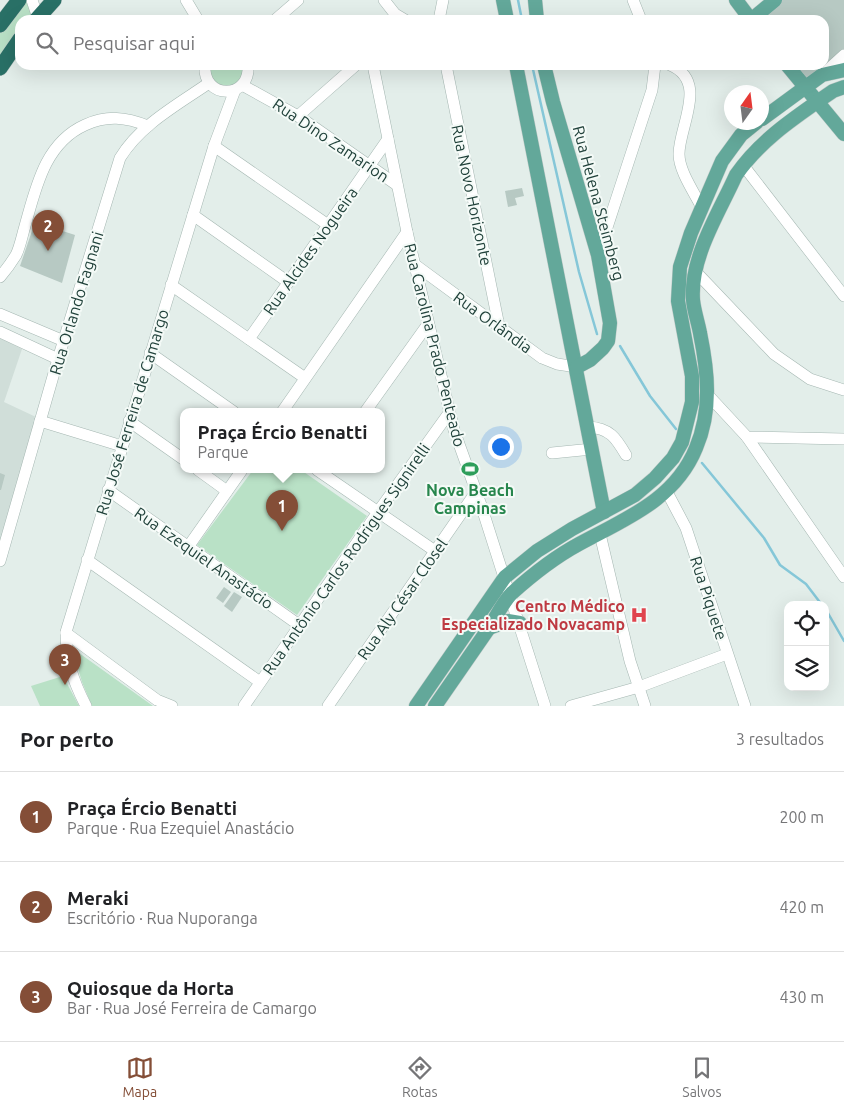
<!DOCTYPE html>
<html lang="pt">
<head>
<meta charset="utf-8">
<style>
	body { margin:0; font-family:Ubuntu,sans-serif; background:#f6f6f6; color:#202124 }
	.controls { position:absolute; right:15px; bottom:15px; display:grid; overflow:hidden; border-radius:10px; box-shadow:0 5px 20px #0002 }
	.controls button { width:45px; height:45px; display:grid; place-items:center; padding:0; border:0; border-bottom:1px solid #e0e0e0; background:#fff; color:#202124; font:25px sans-serif }
	.compass { position:absolute; left:724px; top:85px; width:45px; height:45px; border-radius:50%; background:#fff; box-shadow:0 5px 20px #0002; rotate:14deg }
	.you { position:absolute; left:500px; top:446px; width:18px; height:18px; margin:-12px; border:4px solid #fff; border-radius:50%; background:#1a73e8; box-shadow:0 0 0 8px #1a73e833 }
	.badge { display:grid; place-items:center; width:32px; height:32px; border-radius:50%; background:#844e37; color:#fff; font-size:16px; font-weight:700 }
	.pin { position:absolute; translate:-50% -41px; filter:drop-shadow(0 1px 2px #0008) }
	.pin::after { content:''; position:absolute; top:26px; width:18px; height:15px; background:inherit; clip-path:polygon(0 0,100% 0,50% 100%) }
	.popup { position:absolute; left:180px; top:408px; width:205px; height:65px; box-sizing:border-box; display:grid; place-content:center; border-radius:10px; background:#fff; filter:drop-shadow(0 1px 4px #0005); font-size:16px; white-space:nowrap; color:#757577 }
	.popup b { font-size:19px; color:#202124 }
	.popup::after { content:''; position:absolute; left:50%; top:100%; margin-left:-10px; border:10px solid transparent; border-top-color:#fff }
	.list { margin:0; padding:0; list-style:none }
	h2 { display:flex; justify-content:space-between; align-items:center; height:65px; margin:0; padding:0 20px; font-size:21px }
	h2 small { font-size:16px; font-weight:400; color:#757577 }
	.list li { display:grid; grid-template-columns:32px 1fr auto; gap:15px; align-items:center; box-sizing:border-box; height:90px; padding:0 20px; border-top:1px solid #e0e0e0 }
	.list b { display:block; font-size:19px; white-space:nowrap }
	.list p { margin:0; font-size:16px; white-space:nowrap; color:#757577 }
	.list em { font-size:16px; font-style:normal; color:#757577 }
	.icon { flex:none; width:28px; height:28px; fill:none; stroke:currentColor; stroke-width:2; stroke-linecap:round; stroke-linejoin:round }
	.map { position:relative; flex:none; width:844px; height:706px; overflow:hidden }
	.search { position:absolute; background:#fff; box-shadow:0 5px 20px #0002; left:15px; right:15px; top:15px; height:55px; display:flex; align-items:center; gap:12px; box-sizing:border-box; padding:0 18px; border-radius:15px; color:#757577; font-size:19px }
	.sheet { height:335px; background:#fff }
	nav { display:flex; justify-content:space-around; align-items:center; box-sizing:border-box; height:70px; border-top:1px solid #e0e0e0; background:#fff; font-size:14px; color:#757577 }
	nav a { display:grid; justify-items:center; gap:2px }
	nav .on { color:#844e37 }
	.map>svg:first-child { display:block }
	.built { fill:#d0ded9 }
	.green { fill:#b9e1c6 }
	.lines { fill:none; stroke-linecap:round; stroke-linejoin:round }
	.stream { stroke:#85c7d8; stroke-width:2.5 }
	.building { fill:#b7c9c3 }
	.minor-casing { stroke:#a5b7b2; stroke-width:12 }
	.major-casing { stroke:#c1cac8; stroke-width:15 }
	.highway-casing { stroke:#c1cac8; stroke-width:16 }
	.minor { stroke:#fff; stroke-width:11 }
	.major { stroke:#63a89a; stroke-width:14 }
	.highway { stroke:#297066; stroke-width:15 }
	.labels { text-anchor:middle; stroke-width:4; stroke-linejoin:round; paint-order:stroke }
	.street-label { font-size:16px; fill:#20413a; stroke:#f4faf7 }
	.leisure-label { font-size:16px; font-weight:bold; fill:#27864d; stroke:#f4faf7 }
	.health-label { font-size:16px; font-weight:bold; fill:#be3a42; stroke:#f4faf7; text-anchor:end }
</style>
</head>
<body>
<div class="map">
<svg width="844" height="706" viewBox="0 0 844 706">
	<rect width="100%" height="100%" fill="#e3eeea"/>
	<path class="built" d="M0,338L22,349L4,402L36,417L6,540L0,539Z"/>
	<g class="green">
		<path d="M26,0L34,17L31,20H20V34L0,61V31Z"/>
		<path d="M209,65H244L242,79L227,88L211,80Z"/>
		<path d="M253,470H301L367,516L297,615L197,545Z"/>
		<path d="M71,645L79,653L153,706H92L82,682Z"/>
		<path d="M63,676L79,706H40L31,686Z"/>
	</g>
	<g class="lines">
		<g class="stream">
			<path d="M518,0L522,20"/>
			<path d="M532,65L579,272L597,334"/>
			<path d="M620,346L650,396L676,429"/>
			<path d="M702,463L764,538L780,565L806,584L822,605"/>
			<path d="M825,608L844,641"/>
		</g>
	</g>
	<g class="building">
		<path d="M777,0H844V50L807,79L794,65H824V20H752Z"/>
		<path d="M522,188L524,196L515,198L517,205L508,207L505,191Z"/>
		<path d="M35,222L75,235L62,283L20,266Z"/>
		<path d="M0,473L5,475L1,490H0Z"/>
		<path d="M224,587L231,592L223,603L216,598Z"/>
		<path d="M234,592L242,597L232,612L224,606Z"/>
	</g>
	<g class="lines">
		<g class="minor-casing">
			<g id="minor">
				<path d="M32,0L38,18"/>
				<path d="M186,0L198,20"/>
				<path d="M384,0L395,14L405,20"/>
				<path d="M633,0L641,20"/>
				<path d="M275,20L298,0"/>
				<path d="M439,20L443,0"/>
				<path d="M205,65C202,100 251,100 248,65"/>
				<path d="M373,65L407,232L454,430L481,505L545,706"/>
				<path d="M446,65L499,326"/>
				<path d="M670,65C709,81 679,126 679,154C679,171 694,192 702,208"/>
				<path d="M822,75L844,55"/>
				<path d="M242,85L298,116L397,185"/>
				<path d="M298,116L356,65"/>
				<path d="M214,146L328,225"/>
				<path d="M743,165L844,296"/>
				<path d="M193,215L288,282"/>
				<path d="M598,255L652,90L655,65"/>
				<path d="M414,264L542,358L557,364L577,367"/>
				<path d="M696,272L774,354L810,379L844,390"/>
				<path d="M0,277C6,270 11,263 16,255C20,247 22,236 25,226C36,187 45,143 85,125C107,115 126,117 148,126"/>
				<path d="M171,285L305,378"/>
				<path d="M0,314L64,341"/>
				<path d="M0,332L58,359"/>
				<path d="M249,339L388,139"/>
				<path d="M150,353L234,412"/>
				<path d="M708,395L747,437L844,439"/>
				<path d="M282,412L407,232"/>
				<path d="M365,412L428,324"/>
				<path d="M40,421L122,446"/>
				<path d="M129,421L183,459"/>
				<path d="M588,427C610,428 616,438 626,455"/>
				<path d="M747,437L844,577"/>
				<path d="M552,453L592,449"/>
				<path d="M198,470L227,491"/>
				<path d="M317,470L435,551"/>
				<path d="M108,490L299,625"/>
				<path d="M667,492L686,528L745,706"/>
				<path d="M600,534L630,661L645,706"/>
				<path d="M188,547L242,470"/>
				<path d="M87,560L260,682"/>
				<path d="M0,561L58,359L120,158C140,125 177,105 209,83"/>
				<path d="M66,633L157,700L172,706"/>
				<path d="M86,706C73,681 66,660 66,632L214,146L235,90"/>
				<path d="M244,706L378,512L449,413"/>
				<path d="M328,706L476,492"/>
				<path d="M571,706L639,687L727,654"/>
			</g>
		</g>
		<g class="major-casing">
			<g id="major">
				<path d="M503,0L507,20"/>
				<path d="M535,0L537,20"/>
				<path d="M736,0L751,20"/>
				<path d="M751,20L775,0"/>
				<path d="M516,65L604,512"/>
				<path d="M544,65L553,102L598,255L610,323L608,341L603,348L590,360L577,367"/>
				<path d="M787,65L844,134"/>
				<path d="M762,119L822,75L844,70"/>
				<path d="M489,628L508,621L520,623"/>
				<path d="M416,706L505,577L537,551L572,529L635,495L655,478L673,458L682,442L692,402V376L678,301L680,267L691,233L722,161L741,135L757,122"/>
				<path d="M435,706C453,680 471,654 489,628C496,617 503,602 512,593C532,575 555,557 579,544C625,519 675,500 696,448C712,410 708,372 700,333C698,322 694,311 693,300C690,257 719,213 736,175C761,139 797,116 833,91L844,87"/>
			</g>
		</g>
		<g class="highway-casing">
			<g id="highway">
				<path d="M36,20L54,0"/>
				<path d="M0,25L19,0"/>
				<path d="M0,68L20,39"/>
			</g>
		</g>
		<use href="#minor" class="minor"/>
		<use href="#major" class="major"/>
		<use href="#highway" class="highway"/>
	</g>
	<defs>
		<g id="stadium-bare" transform="scale(1.35)"><path d="M0-5a6.5 5 0 1 0 0 10a6.5 5 0 1 0 0-10ZM-3.5-1.8h7v3.6h-7Z" fill="#2e9e5b" stroke="#f4faf7" stroke-width="2.5" paint-order="stroke"/></g>
		<g id="hospital-bare" transform="scale(1.35)"><path d="M-5-5h3v3.5h4V-5h3V5h-3V1.5h-4V5h-3Z" fill="#e0444e" stroke="#f4faf7" stroke-width="2.5" paint-order="stroke"/></g>
	</defs>
	<g fill-rule="evenodd">
		<use href="#stadium-bare" x="470" y="469"/>
		<use href="#hospital-bare" x="639" y="615"/>
	</g>
	<g class="labels">
		<g class="street-label">
			<text transform="translate(331 140) rotate(34)" y="6">Rua Dino Zamarion</text>
			<text transform="translate(472 195) rotate(78)" y="6">Rua Novo Horizonte</text>
			<text transform="translate(599 203) rotate(75)" y="6">Rua Helena Steimberg</text>
			<text transform="translate(310 251) rotate(-55)" y="6">Rua Alcides Nogueira</text>
			<text transform="translate(76 303) rotate(-73)" y="6">Rua Orlando Fagnani</text>
			<text transform="translate(493 322) rotate(36)" y="6">Rua Orlândia</text>
			<text transform="translate(435 345) rotate(76)" y="6">Rua Carolina Prado Penteado</text>
			<text transform="translate(132 412) rotate(-73)" y="6">Rua José Ferreira de Camargo</text>
			<text transform="translate(204 558) rotate(35)" y="6">Rua Ezequiel Anastácio</text>
			<text transform="translate(346 559) rotate(-55)" y="6">Rua Antônio Carlos Rodrigues Signirelli</text>
			<text transform="translate(709 598) rotate(72)" y="6">Rua Piquete</text>
			<text transform="translate(402 599) rotate(-55)" y="6">Rua Aly César Closel</text>
		</g>
		<g class="leisure-label">
			<text x="470" y="496">Nova Beach<tspan x="470" dy="18">Campinas</tspan></text>
		</g>
		<g class="health-label">
			<text x="625" y="612">Centro Médico<tspan x="625" dy="18">Especializado Novacamp</tspan></text>
		</g>
	</g>
</svg>
<div class="controls">
<button><svg class="icon" aria-label="locate" viewBox="0 0 24 24"><circle cx="12" cy="12" r="6"/><path d="M12 2v4M12 18v4M2 12h4M18 12h4"/></svg></button>
<button><svg class="icon" aria-label="layers" viewBox="0 0 24 24"><path d="M12 4l9 5-9 5-9-5zM3 14l9 5 9-5"/></svg></button>
</div>
<svg class="compass" viewBox="-18 -18 36 36"><path d="M0-13l5 13h-10z" fill="#e53935"/><path d="M0 13l5-13h-10z" fill="#757577"/></svg>
<div class="you"></div>
<div class="pin badge" style="left:282px;top:531px">1</div>
<div class="popup"><b>Praça Ércio Benatti</b>Parque</div>
<div class="pin badge" style="left:48px;top:251px">2</div>
<div class="pin badge" style="left:65px;top:685px">3</div>
<div class="search"><svg class="icon" aria-label="search" viewBox="0 0 24 24"><circle cx="10" cy="10" r="6"/><path d="M15 15l6 6"/></svg>Pesquisar aqui</div>
</div>
<section class="sheet">
<h2>Por perto<small>3 resultados</small></h2>
<ul class="list">
<li><span class="badge">1</span><div><b>Praça Ércio Benatti</b><p>Parque · Rua Ezequiel Anastácio</p></div><em>200 m</em></li>
<li><span class="badge">2</span><div><b>Meraki</b><p>Escritório · Rua Nuporanga</p></div><em>420 m</em></li>
<li><span class="badge">3</span><div><b>Quiosque da Horta</b><p>Bar · Rua José Ferreira de Camargo</p></div><em>430 m</em></li>
</ul>
</section>
<nav>
<a class="on"><svg class="icon" aria-label="map" viewBox="0 0 24 24"><path d="M3 6l6-2 6 2 6-2v14l-6 2-6-2-6 2zM9 4v14M15 6v14"/></svg>Mapa</a>
<a><svg class="icon" aria-label="directions" viewBox="0 0 24 24"><path d="M12 3l9 9-9 9-9-9zM9 14v-3h6M13 9l2 2-2 2"/></svg>Rotas</a>
<a><svg class="icon" aria-label="saved" viewBox="0 0 24 24"><path d="M7 4h10v16l-5-4-5 4z"/></svg>Salvos</a>
</nav>
</body>
</html>
